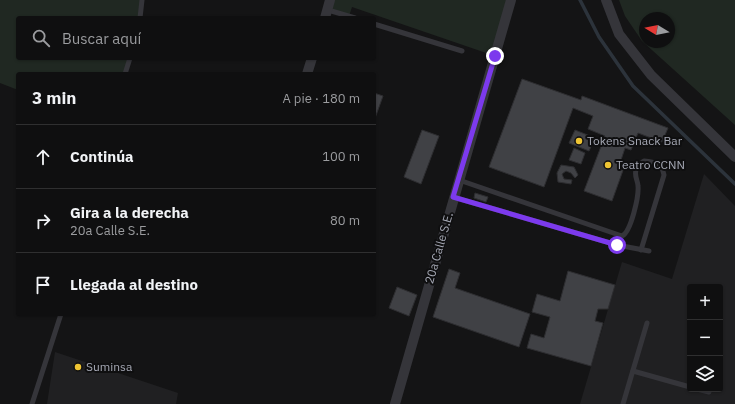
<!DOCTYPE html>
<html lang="es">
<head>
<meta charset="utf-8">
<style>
	body { margin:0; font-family:"IBM Plex Sans",sans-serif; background:#181819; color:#f1f3f6 }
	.controls { position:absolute; right:12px; bottom:12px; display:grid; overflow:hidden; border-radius:4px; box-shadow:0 1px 3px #0004 }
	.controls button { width:36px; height:36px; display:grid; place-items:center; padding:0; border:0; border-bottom:1px solid #2f2f30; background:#0f0f10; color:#f1f3f6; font:20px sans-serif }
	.compass { position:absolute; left:639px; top:12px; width:36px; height:36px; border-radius:50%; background:#0f0f10; box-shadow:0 1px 3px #0004; rotate:280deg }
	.stop { position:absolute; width:12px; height:12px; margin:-9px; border:3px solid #7c3aed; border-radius:50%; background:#fff }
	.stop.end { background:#7c3aed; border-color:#fff; box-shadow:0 1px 4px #0008 }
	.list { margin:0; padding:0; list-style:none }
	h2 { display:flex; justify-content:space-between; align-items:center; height:52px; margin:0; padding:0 16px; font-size:17px }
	h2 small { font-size:13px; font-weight:400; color:#9b9c9f }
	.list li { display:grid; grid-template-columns:26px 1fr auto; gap:12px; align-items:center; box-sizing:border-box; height:64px; padding:0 16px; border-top:1px solid #2f2f30 }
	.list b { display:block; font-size:15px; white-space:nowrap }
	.list p { margin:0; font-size:13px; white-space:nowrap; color:#9b9c9f }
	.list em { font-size:13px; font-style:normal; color:#9b9c9f }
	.icon { flex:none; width:22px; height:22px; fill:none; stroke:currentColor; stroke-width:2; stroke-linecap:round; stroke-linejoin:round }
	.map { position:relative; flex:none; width:735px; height:404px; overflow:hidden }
	.search { position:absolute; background:#0f0f10; box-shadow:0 1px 3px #0004; left:16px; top:16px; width:360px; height:44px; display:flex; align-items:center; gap:10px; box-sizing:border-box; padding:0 14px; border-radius:4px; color:#9b9c9f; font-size:15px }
	.panel { position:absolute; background:#0f0f10; box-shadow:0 1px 3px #0004; left:16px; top:72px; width:360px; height:244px; border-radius:4px }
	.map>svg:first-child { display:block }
	.built { fill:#202022; fill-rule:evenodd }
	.green { fill:#202822; fill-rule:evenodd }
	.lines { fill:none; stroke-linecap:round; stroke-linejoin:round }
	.stream { stroke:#2c333b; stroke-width:3.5 }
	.building { fill:#404145; stroke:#2e2e31 }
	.service { stroke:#35353a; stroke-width:5 }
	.minor { stroke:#35353a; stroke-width:10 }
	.route { stroke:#7c3aed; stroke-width:5 }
	.poi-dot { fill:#eec433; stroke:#0f0f10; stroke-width:1.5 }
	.labels { text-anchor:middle; stroke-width:4; stroke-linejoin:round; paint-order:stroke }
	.poi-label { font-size:12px; fill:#a6a9b5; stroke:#0f0f10; text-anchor:start }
	.street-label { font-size:12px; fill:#a6a9b5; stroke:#0f0f10 }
</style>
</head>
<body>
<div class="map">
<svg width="735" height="404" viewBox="0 0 735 404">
	<rect width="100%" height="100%" fill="#141415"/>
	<g class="built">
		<path d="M704,174L735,206V404H580L622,262L672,279ZM690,287H720V389H690Z"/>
		<path d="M55,352L178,393L176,404H47Z"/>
	</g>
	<g class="green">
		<path d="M0,0H142L140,18H18V58H130L125,74H18V90L0,83Z"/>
		<path d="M330,0H511L495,56L352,7L349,16L328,10Z"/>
		<path d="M619,0H735V125L642,41L625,16ZM645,18H669V42H645Z"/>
	</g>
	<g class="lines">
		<path class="stream" d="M580,0L599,37L633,86L735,184"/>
	</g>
	<g class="building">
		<path d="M522,79L581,100L582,96L668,128L662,142L638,133L631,150L625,148L621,160L626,162L612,201L584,191L605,136L588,129L593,116L573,108L544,187L489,167Z"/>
		<path d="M374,93L383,96L374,121Z"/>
		<path d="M422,130L439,136L421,184L404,177Z"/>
		<path d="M575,130L595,138L589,151L569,143Z"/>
		<path d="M574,148L585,153L581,164L569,160Z"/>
		<path d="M561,165L574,167L578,175L575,178L571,173L566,171L562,174L564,179L572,180L571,184L558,182L557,173Z"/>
		<path d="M475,193L488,197L486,202L474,198Z"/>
		<path d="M449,269L460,273L455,288L530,314L519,347L433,317Z"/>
		<path d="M568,271L615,285L608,309H598L595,321L603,323L591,366L527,348L531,334L544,338L550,317L532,312L537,294L560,301Z"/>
		<path d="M397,287L417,295L409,316L389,308Z"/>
	</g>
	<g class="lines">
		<g class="service">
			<path d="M328,10L355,18"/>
			<path d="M140,18L142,0"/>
			<path d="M374,24L462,51"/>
			<path d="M125,74L130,58"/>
			<path d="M459,180L622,236C631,232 639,196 638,186C638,181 634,176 636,170C637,166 640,164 644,161C654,162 662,163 664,175L641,250"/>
			<path d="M453,197L617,245L649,251"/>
			<path d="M633,371L690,387"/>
			<path d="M697,389L709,392"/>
			<path d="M32,404L61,314"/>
			<path d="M623,404L647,323"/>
		</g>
		<g class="minor">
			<path d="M606,0L619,34L651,75L735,157"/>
			<path d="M325,18L330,0"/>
			<path d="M307,74L312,58"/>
			<path d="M395,404L511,0"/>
		</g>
	</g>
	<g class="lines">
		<path class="route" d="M495,56L453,197L617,245"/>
	</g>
	<g class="poi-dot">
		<circle cx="579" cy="141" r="4"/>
		<circle cx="608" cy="165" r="4"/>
		<circle cx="78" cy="367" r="4"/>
	</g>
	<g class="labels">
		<g class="poi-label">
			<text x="587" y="145">Tokens Snack Bar</text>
			<text x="616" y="169">Teatro CCNN</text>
			<text x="86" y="371">Suminsa</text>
		</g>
		<g class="street-label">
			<text transform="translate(439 248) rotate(-74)" y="4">20a Calle S.E.</text>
		</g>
	</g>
</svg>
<div class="controls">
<button>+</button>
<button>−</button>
<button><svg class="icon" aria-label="layers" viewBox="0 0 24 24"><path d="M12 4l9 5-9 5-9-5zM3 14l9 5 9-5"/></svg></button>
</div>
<svg class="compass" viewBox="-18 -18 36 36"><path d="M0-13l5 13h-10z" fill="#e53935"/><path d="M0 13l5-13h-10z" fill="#9b9c9f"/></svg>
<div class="stop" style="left:617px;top:245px"></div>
<div class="stop end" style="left:495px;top:56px"></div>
<div class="search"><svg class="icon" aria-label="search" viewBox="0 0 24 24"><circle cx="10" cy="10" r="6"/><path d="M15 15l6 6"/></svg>Buscar aquí</div>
<section class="panel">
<h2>3 min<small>A pie · 180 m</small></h2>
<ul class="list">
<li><svg class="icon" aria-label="ahead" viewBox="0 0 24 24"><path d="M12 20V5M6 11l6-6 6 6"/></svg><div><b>Continúa</b></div><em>100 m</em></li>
<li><svg class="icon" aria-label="right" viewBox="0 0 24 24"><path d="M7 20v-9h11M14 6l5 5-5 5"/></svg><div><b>Gira a la derecha</b><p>20a Calle S.E.</p></div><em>80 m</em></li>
<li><svg class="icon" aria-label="arrive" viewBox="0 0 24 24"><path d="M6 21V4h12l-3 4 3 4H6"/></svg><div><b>Llegada al destino</b></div></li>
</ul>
</section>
</div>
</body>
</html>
